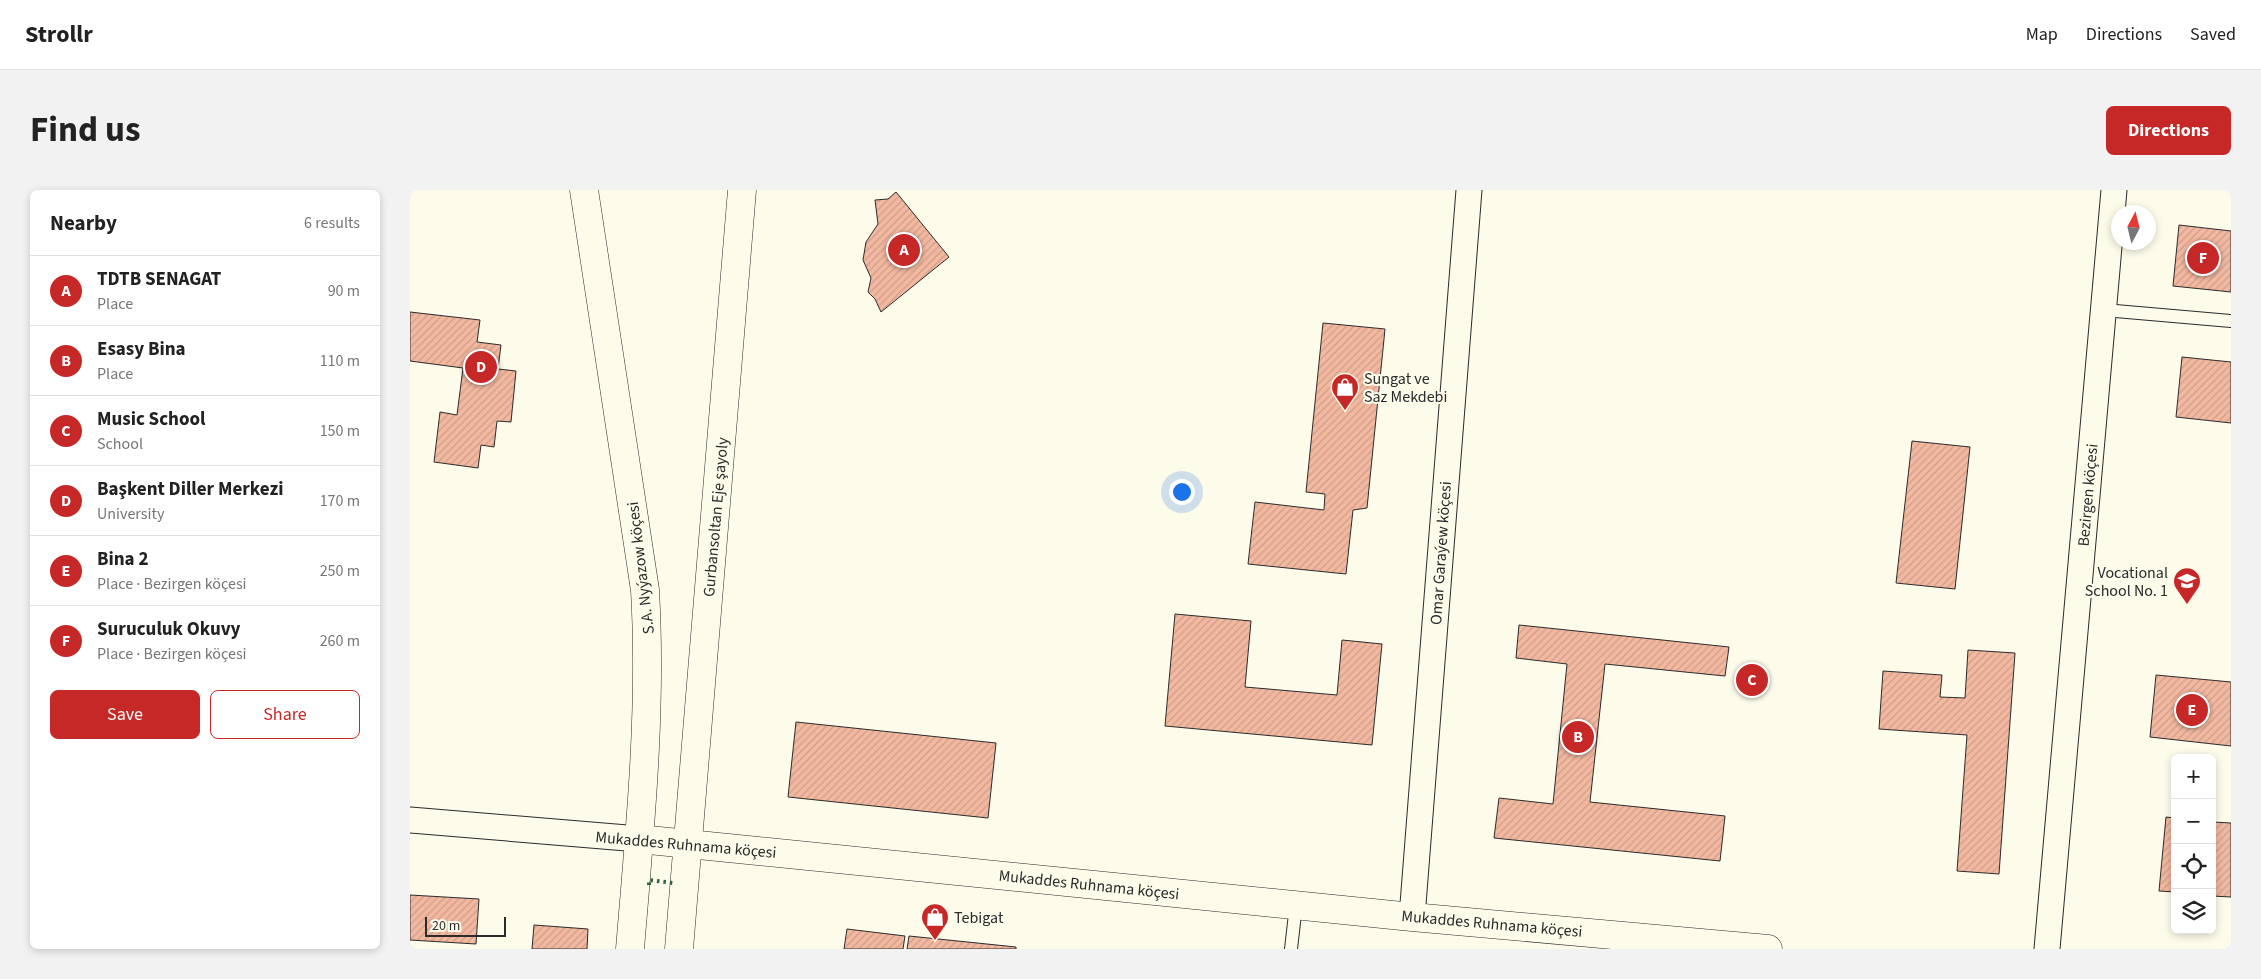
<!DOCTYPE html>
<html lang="en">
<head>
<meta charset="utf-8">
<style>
	body { margin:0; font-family:"Source Sans 3",sans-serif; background:#f2f2f2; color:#222 }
	.controls { position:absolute; right:15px; bottom:15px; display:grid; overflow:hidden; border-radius:8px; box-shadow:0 2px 8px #0003 }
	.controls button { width:45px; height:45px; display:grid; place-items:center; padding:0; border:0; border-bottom:1px solid #e0e0e0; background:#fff; color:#222; font:25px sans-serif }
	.compass { position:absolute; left:1701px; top:15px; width:45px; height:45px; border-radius:50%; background:#fff; box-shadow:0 2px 8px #0003; rotate:7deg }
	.scale { position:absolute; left:15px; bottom:12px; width:81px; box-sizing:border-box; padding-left:5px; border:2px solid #2b2b2b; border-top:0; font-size:14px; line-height:18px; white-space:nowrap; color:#2b2b2b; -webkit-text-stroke:4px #fdfbea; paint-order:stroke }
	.you { position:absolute; left:771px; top:301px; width:18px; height:18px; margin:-12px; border:4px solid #fff; border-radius:50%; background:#1a73e8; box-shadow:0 0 0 8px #1a73e833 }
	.badge { display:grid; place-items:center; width:32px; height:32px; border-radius:50%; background:#c62828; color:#fff; font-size:16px; font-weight:700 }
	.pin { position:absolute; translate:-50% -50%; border:2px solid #fff; box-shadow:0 1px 5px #0006 }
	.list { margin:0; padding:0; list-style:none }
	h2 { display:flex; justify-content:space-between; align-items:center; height:65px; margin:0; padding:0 20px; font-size:21px }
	h2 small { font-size:16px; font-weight:400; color:#767676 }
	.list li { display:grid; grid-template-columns:32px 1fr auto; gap:15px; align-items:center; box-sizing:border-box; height:70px; padding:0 20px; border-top:1px solid #e0e0e0 }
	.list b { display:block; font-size:19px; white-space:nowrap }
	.list p { margin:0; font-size:16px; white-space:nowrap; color:#767676 }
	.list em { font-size:16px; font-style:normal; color:#767676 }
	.actions { display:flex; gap:10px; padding:15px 20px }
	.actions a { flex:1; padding:11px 0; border:1px solid #c62828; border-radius:8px; text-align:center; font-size:18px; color:#c62828 }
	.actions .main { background:#c62828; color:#fff }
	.icon { flex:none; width:28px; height:28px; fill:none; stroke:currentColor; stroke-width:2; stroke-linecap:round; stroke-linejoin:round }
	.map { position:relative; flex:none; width:1821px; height:759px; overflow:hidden; border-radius:8px }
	header { display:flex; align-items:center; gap:30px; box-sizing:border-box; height:70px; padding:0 25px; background:#fff; border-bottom:1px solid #e0e0e0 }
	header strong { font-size:24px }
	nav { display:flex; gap:28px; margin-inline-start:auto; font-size:18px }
	.intro { display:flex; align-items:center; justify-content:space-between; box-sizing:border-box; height:120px; padding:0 30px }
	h1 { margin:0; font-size:35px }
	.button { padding:12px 22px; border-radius:8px; background:#c62828; color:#fff; font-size:18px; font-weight:700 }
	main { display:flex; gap:30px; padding:0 30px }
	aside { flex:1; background:#fff; border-radius:8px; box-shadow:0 2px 8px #0003 }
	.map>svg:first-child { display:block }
	.building { fill:url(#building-hatch); stroke:#2b2b2b }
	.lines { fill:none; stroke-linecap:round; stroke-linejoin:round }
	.service-casing { stroke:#2b2b2b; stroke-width:14 }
	.minor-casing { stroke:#2b2b2b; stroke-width:27 }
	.tertiary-casing { stroke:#2b2b2b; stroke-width:29 }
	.primary-casing { stroke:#2b2b2b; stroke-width:29 }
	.service { stroke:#fdfbea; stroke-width:12 }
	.minor { stroke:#fdfbea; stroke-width:25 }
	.tertiary { stroke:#fdfbea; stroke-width:28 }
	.primary { stroke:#fdfbea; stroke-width:28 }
	.hedge { stroke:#34623c; stroke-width:4; stroke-dasharray:2.5 4; stroke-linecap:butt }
	.labels { text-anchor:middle; stroke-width:4; stroke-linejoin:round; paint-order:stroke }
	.poi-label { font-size:16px; fill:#2b2b2b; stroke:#fdfbea; text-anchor:start }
	.street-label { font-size:16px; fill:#2b2b2b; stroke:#fdfbea }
</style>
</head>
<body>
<header>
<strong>Strollr</strong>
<nav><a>Map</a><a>Directions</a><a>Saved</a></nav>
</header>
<div class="intro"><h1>Find us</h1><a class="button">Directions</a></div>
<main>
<aside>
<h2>Nearby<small>6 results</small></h2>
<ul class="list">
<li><span class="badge">A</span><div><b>TDTB SENAGAT</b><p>Place</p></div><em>90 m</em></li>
<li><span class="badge">B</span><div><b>Esasy Bina</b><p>Place</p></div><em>110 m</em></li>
<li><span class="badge">C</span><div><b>Music School</b><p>School</p></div><em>150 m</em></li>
<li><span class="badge">D</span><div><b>Başkent Diller Merkezi</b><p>University</p></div><em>170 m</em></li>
<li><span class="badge">E</span><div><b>Bina 2</b><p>Place · Bezirgen köçesi</p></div><em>250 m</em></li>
<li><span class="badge">F</span><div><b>Suruculuk Okuvy</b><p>Place · Bezirgen köçesi</p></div><em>260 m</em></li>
</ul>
<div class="actions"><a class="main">Save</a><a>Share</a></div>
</aside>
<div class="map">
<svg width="1821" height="759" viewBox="0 0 1821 759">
	<defs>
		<pattern id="building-hatch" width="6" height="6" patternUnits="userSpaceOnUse" patternTransform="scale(1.25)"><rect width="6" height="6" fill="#f2b8a0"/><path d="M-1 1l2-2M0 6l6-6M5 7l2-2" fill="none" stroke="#d09e8a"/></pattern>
	</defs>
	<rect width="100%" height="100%" fill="#fdfbea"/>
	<g class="building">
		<path d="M486,2L539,67L471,122L465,109L458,102L461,88L453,70L456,52L468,34L465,10L478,9Z"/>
		<path d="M1769,35L1821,41V102L1763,96Z"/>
		<path d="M0,122L70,130L67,152L91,155L88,179L106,181L101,232L87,231L84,257L71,255L68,278L24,272L30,222L47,225L53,178L0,171Z"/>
		<path d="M913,133L975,139L957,318L943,320L936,384L838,374L845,312L914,320L915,304L896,302Z"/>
		<path d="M1772,167L1821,172V233L1766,227Z"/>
		<path d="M1502,251L1560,257L1545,399L1486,393Z"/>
		<path d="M765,424L841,431L835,497L927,505L932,450L972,454L962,555L755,536Z"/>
		<path d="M1109,435L1319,457L1315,486L1195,474L1180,612L1315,626L1310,671L1084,648L1089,608L1143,614L1157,474L1106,468Z"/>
		<path d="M1558,460L1605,463L1589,684L1547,681L1557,545L1469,539L1473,481L1532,485L1530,507L1555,508Z"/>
		<path d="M1746,485L1821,492V556L1740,547Z"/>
		<path d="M386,532L586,553L578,628L378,607Z"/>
		<path d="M1756,627L1765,628V702L1749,701Z"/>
		<path d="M1802,632L1821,633V707L1802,706Z"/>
		<path d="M0,705L69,709L66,754L0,750Z"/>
		<path d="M124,735L178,739L177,759H122Z"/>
		<path d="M437,739L495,746L493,759H434Z"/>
		<path d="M499,746L606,757V759H497Z"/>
	</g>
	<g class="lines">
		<g class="service-casing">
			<g id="service">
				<path d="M1694,120L1821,131"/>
				<path d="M881,759L886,715"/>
			</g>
		</g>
		<g class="minor-casing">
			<g id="minor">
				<path d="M0,630L229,649"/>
				<path d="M1002,727L1059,0"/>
				<path d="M1637,759L1704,0"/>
			</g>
		</g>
		<g class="tertiary-casing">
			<path id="tertiary" d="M229,649L1002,727L1358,759"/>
		</g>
		<g class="primary-casing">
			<g id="primary">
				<path d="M174,0L235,400C242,520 230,639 220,759"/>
				<path d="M269,759L332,0"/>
			</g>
		</g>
		<use href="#service" class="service"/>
		<use href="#minor" class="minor"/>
		<use href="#tertiary" class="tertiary"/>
		<use href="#primary" class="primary"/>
		<path class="hedge" d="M239,695V690L263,693"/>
	</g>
	<defs>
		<g id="shop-pin" transform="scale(1.4375)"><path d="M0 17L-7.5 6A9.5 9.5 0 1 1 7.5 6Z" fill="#c62828" stroke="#fdfbea"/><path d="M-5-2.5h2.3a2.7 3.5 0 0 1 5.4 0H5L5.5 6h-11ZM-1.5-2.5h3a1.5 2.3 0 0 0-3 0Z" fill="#fff"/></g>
		<g id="university-pin" transform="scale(1.4375)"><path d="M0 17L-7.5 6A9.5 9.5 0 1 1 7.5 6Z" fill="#c62828" stroke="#fdfbea"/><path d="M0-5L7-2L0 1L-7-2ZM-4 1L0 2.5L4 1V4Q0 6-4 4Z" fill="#fff"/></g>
	</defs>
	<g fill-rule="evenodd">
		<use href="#shop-pin" x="935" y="197"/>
		<use href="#university-pin" x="1777" y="391"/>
		<use href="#shop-pin" x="525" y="727"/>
	</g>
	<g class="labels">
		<g class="poi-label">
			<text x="954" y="194">Sungat ve<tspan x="954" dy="18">Saz Mekdebi</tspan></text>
			<text x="1758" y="388" text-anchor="end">Vocational<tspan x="1758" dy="18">School No. 1</tspan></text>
			<text x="544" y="733">Tebigat</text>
		</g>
		<g class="street-label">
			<text transform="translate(1677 305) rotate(-85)" y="6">Bezirgen köçesi</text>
			<text transform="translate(305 327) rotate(-85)" y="6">Gurbansoltan Eje şayoly</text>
			<text transform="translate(1030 363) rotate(-86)" y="6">Omar Garaýew köçesi</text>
			<text transform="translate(230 378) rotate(-97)" y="6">S.A. Nyýazow köçesi</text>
			<text transform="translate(276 654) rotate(5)" y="6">Mukaddes Ruhnama köçesi</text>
			<text transform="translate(679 694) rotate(6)" y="6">Mukaddes Ruhnama köçesi</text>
			<text transform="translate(1082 733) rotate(5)" y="6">Mukaddes Ruhnama köçesi</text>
		</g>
	</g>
</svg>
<div class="controls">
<button>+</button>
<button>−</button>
<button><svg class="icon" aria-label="locate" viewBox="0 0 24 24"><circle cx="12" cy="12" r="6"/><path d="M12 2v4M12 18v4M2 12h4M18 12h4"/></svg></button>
<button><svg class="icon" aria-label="layers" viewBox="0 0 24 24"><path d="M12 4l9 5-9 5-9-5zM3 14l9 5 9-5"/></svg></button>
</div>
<svg class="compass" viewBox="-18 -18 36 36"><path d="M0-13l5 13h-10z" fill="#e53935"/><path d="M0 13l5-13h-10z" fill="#767676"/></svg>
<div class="scale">20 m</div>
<div class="you"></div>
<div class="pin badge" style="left:494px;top:60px">A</div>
<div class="pin badge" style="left:1168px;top:547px">B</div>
<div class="pin badge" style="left:1342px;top:490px">C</div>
<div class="pin badge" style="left:71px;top:177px">D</div>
<div class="pin badge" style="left:1782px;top:520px">E</div>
<div class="pin badge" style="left:1793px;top:68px">F</div>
</div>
</main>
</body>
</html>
